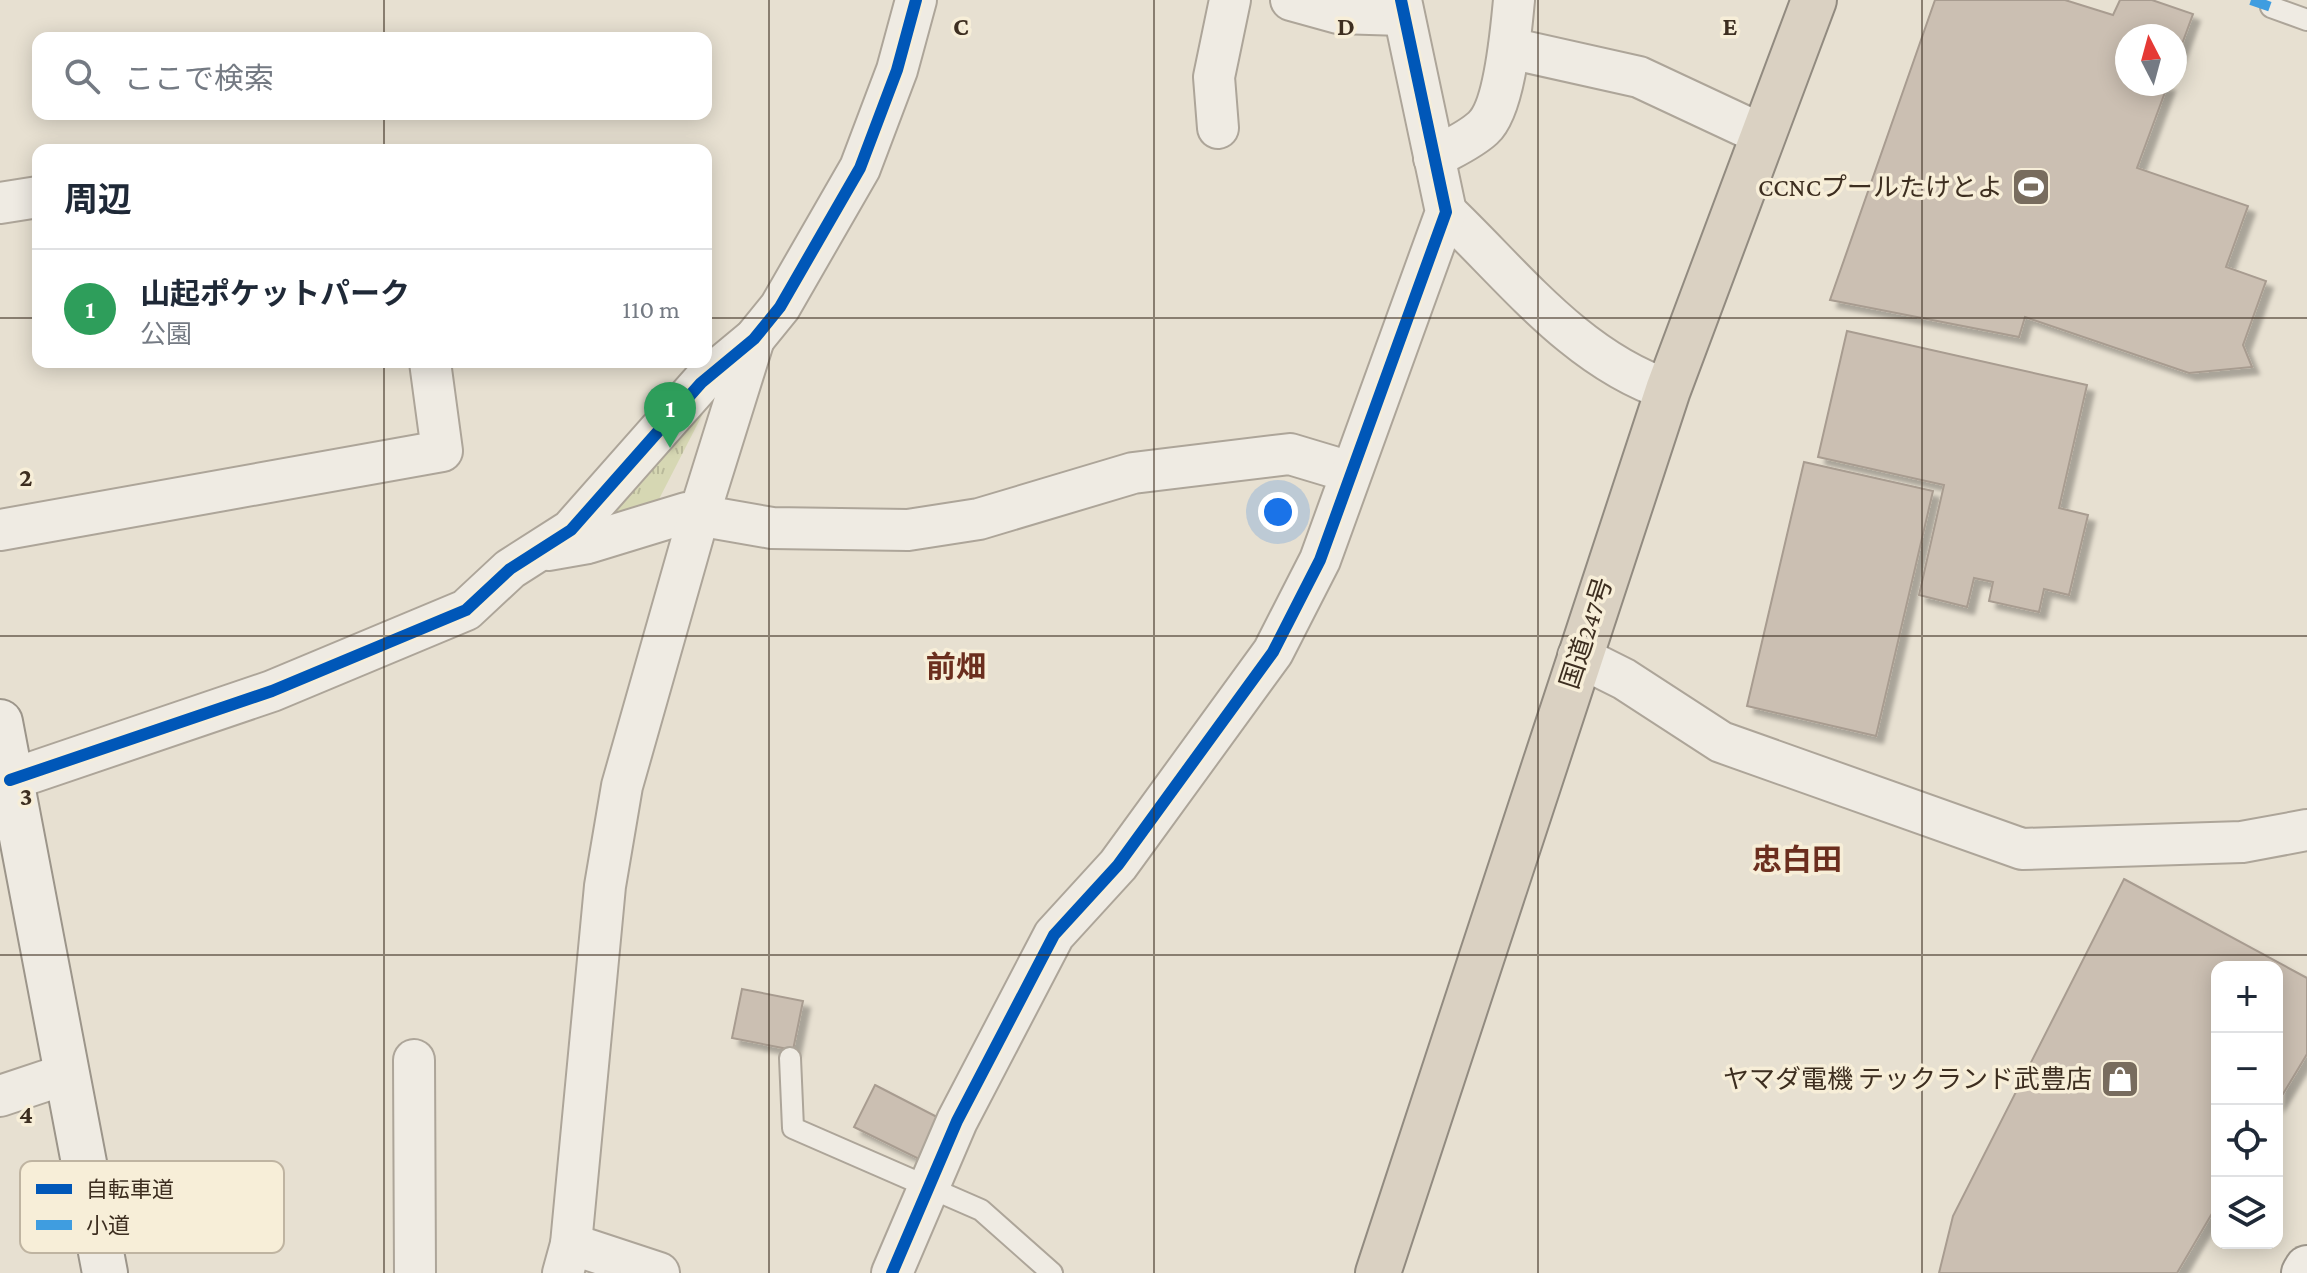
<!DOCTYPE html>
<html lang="ja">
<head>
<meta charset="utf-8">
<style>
	body { margin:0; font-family:"Crimson Pro","Noto Sans JP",serif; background:#f6f6f7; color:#1f2937 }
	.controls { position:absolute; right:24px; bottom:24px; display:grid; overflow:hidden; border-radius:16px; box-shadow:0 4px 20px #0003 }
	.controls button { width:72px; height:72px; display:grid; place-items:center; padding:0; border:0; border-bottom:2px solid #e0e1e3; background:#fff; color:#1f2937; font:40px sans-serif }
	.compass { position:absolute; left:2115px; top:24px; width:72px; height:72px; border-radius:50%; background:#fff; box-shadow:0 4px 20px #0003; rotate:354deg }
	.you { position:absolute; left:1278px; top:512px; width:28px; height:28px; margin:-20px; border:6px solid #fff; border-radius:50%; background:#1a73e8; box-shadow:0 0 0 12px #1a73e833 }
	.badge { display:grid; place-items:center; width:52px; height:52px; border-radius:50%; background:#786c5e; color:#fff; font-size:26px; font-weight:700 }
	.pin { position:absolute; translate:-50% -66px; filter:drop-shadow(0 2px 4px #0008) }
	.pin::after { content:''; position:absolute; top:42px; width:28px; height:24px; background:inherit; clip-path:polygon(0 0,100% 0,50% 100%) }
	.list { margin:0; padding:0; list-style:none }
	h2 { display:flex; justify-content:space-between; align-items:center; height:104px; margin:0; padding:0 32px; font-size:34px }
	h2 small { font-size:26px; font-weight:400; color:#747a83 }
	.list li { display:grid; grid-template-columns:52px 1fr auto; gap:24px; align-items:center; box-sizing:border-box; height:120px; padding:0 32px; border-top:2px solid #e0e1e3 }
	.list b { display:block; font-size:30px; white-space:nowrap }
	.list p { margin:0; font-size:26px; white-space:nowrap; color:#747a83 }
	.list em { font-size:26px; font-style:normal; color:#747a83 }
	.icon { flex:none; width:44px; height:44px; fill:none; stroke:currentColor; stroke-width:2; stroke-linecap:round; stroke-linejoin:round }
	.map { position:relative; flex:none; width:2307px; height:1273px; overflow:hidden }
	.search { position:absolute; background:#fff; box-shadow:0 4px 20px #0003; left:32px; top:32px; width:680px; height:88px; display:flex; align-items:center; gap:20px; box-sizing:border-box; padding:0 28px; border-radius:16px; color:#747a83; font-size:30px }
	.panel { position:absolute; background:#fff; box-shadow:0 4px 20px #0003; left:32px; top:144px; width:680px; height:224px; border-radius:16px }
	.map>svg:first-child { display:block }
	.park { fill:url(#park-tufts) }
	.building { fill:#cbbfb2; stroke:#a89c90; stroke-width:2; filter:url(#shadow) }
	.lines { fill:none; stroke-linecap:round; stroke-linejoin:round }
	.lane-casing { stroke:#ada599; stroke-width:24 }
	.street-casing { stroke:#ada599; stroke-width:44 }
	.secondary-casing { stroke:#9c958a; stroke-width:48 }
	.highway-casing { stroke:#928b80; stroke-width:48 }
	.lane { stroke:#efebe3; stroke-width:20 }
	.street { stroke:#efebe3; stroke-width:40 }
	.secondary { stroke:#efebe3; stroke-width:44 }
	.highway { stroke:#dad1c2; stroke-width:44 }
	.quiet { stroke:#3f9de0; stroke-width:10; stroke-dasharray:20 10; stroke-linecap:butt }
	.cycleway-casing { stroke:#f7eed8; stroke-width:17 }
	.cycleway { stroke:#0057b8; stroke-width:12 }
	.grid { fill:none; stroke:#3d2e20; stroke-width:2; stroke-opacity:0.55 }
	.labels { text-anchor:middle; stroke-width:7; stroke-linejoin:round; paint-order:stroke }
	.poi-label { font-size:26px; fill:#3d2e20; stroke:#f7eed8; text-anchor:end }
	.street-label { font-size:26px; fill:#3d2e20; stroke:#f7eed8 }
	.quarter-label { font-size:30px; font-weight:bold; fill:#6b2e1e; stroke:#f7eed8 }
	.key { fill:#f7eed8; stroke:#bfb4a1; stroke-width:2 }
	.key-label { font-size:22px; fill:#3d2e20 }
	.grid-label { font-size:26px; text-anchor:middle; font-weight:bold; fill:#3d2e20; stroke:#f7eed8; stroke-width:7; stroke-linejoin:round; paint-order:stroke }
</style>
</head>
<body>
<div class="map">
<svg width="2307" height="1273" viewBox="0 0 2307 1273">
	<defs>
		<pattern id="park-tufts" width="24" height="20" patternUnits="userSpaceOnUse" patternTransform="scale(2)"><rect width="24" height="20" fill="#d6d7b3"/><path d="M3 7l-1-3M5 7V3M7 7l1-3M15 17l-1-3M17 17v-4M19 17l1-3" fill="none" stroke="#b9b99a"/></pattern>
		<filter id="shadow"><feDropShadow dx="7" dy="7" stdDeviation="2" flood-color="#0004"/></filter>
	</defs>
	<rect width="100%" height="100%" fill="#e7e0d1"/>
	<path class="park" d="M714,392L656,505L606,522L596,513Z"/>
	<g class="building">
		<path d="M1935,0H2065L2113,15L2120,0H2152L2193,14L2175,63V36H2127V84H2168L2137,168L2248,206L2226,267L2266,281L2243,345L2252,367L2189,373L2025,317L2019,337L1830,300Z"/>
		<path d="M1847,331L2087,385L2059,508L2088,515L2069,595L2044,589L2039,612L1989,601L1993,582L1974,578L1967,607L1919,595L1944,485L1818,457Z"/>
		<path d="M1804,462L1933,491L1876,736L1747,706Z"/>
		<path d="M2124,879L2307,978V1054L2277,1104V967H2217V1205L2177,1273H1939L1953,1216Z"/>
		<path d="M742,989L803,1001L793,1050L732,1038Z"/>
		<path d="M875,1085L939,1118L919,1159L854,1127Z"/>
	</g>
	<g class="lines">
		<g class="lane-casing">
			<g id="lane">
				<path d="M2271,7L2307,20"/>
				<path d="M790,1058L793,1128L981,1210L1052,1273"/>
			</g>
		</g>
		<g class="street-casing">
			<g id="street">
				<path d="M1291,0L1338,13L1402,15"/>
				<path d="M1509,48L1639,77L1763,135"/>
				<path d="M1218,128L1214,77L1230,0"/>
				<path d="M1434,158C1449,149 1469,141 1483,128C1505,108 1511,31 1514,0"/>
				<path d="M0,203L38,197"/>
				<path d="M1446,212C1514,277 1576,359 1668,390"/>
				<path d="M0,530L442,451L430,362"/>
				<path d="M548,550L588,543L686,513L772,528L908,530L979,519L1133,473L1290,454L1350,472"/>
				<path d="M1578,656L1624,679L1721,742L2022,849L2242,842L2307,830"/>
				<path d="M10,780L272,691L466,610L510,569L571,530L701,383L754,339L780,307L860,168L897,70L916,0"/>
				<path d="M414,1060L415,1273"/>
				<path d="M0,1096L66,1074"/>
				<path d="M571,1244L659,1273"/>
				<path d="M563,1273L571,1244L605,886L622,786L699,515L754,339"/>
				<path d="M892,1273L957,1121L1054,935L1118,865L1273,652L1320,560L1446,212L1401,0"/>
			</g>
		</g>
		<g class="secondary-casing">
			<g id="secondary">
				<path d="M0,722L105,1273"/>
				<path d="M2304,1273L2307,1268"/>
			</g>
		</g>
		<g class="highway-casing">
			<path id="highway" d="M1378,1273L1668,390L1814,0"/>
		</g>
		<use href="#lane" class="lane"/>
		<use href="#street" class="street"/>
		<use href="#secondary" class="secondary"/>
		<use href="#highway" class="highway"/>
		<path class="quiet" d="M2251,0L2271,7"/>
		<g class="cycleway-casing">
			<g id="cycleway">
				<path d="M10,780L272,691L466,610L510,569L571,530L701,383L754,339L780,307L860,168L897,70L916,0"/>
				<path d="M892,1273L957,1121L1054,935L1118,865L1273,652L1320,560L1446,212L1401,0"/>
			</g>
		</g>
		<use href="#cycleway" class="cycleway"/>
	</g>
	<path class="grid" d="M384,0V38M769,0V1273M1154,0V1273M1538,0V1273M1922,0V1273M384,114V150M0,318H38M706,318H2307M384,362V1273M0,636H2307M0,955H2307"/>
	<defs>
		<g id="stadium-square" transform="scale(2)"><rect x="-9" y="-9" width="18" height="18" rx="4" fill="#786c5e" stroke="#f7eed8"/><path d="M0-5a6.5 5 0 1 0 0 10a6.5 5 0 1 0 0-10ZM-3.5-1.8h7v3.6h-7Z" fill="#fff"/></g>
		<g id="shop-square" transform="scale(2)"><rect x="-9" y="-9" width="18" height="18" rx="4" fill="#786c5e" stroke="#f7eed8"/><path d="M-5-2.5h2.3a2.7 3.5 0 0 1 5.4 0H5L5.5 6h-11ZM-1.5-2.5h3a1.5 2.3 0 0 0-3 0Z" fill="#fff"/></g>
	</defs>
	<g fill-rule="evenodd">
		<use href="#stadium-square" x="2031" y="187"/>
		<use href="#shop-square" x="2120" y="1079"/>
	</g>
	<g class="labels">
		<g class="poi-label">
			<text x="2003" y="196">CCNCプールたけとよ</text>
			<text x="2092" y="1088">ヤマダ電機 テックランド武豊店</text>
		</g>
		<g class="street-label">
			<text transform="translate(1586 633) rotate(-72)" y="9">国道247号</text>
		</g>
		<g class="quarter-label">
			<text x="956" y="677">前畑</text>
			<text x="1797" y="870">忠白田</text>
		</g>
	</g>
	<rect x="20" y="1161" width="264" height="92" rx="12" class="key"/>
	<rect x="36" y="1184" width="36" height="10" fill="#0057b8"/>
	<rect x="36" y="1220" width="36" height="10" fill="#3f9de0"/>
	<g class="key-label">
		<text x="86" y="1197">自転車道</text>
		<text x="86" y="1233">小道</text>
	</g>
	<g class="grid-label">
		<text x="961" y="35">C</text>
		<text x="1346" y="35">D</text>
		<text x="1730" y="35">E</text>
		<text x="26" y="486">2</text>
		<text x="26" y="805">3</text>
		<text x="26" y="1123">4</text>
	</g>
</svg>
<div class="controls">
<button>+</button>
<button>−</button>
<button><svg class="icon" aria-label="locate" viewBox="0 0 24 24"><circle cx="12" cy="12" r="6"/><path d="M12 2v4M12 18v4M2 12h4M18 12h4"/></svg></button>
<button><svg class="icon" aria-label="layers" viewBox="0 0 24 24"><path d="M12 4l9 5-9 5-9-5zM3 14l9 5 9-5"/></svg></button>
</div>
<svg class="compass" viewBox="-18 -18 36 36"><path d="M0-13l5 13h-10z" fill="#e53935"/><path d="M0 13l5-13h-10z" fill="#747a83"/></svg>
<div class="you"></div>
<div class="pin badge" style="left:670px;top:448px;background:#2e9e5b">1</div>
<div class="search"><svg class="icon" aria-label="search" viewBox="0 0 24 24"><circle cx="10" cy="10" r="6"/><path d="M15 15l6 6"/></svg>ここで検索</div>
<section class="panel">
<h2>周辺<small></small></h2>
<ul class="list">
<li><span class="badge" style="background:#2e9e5b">1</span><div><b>山起ポケットパーク</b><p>公園</p></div><em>110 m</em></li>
</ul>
</section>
</div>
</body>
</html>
